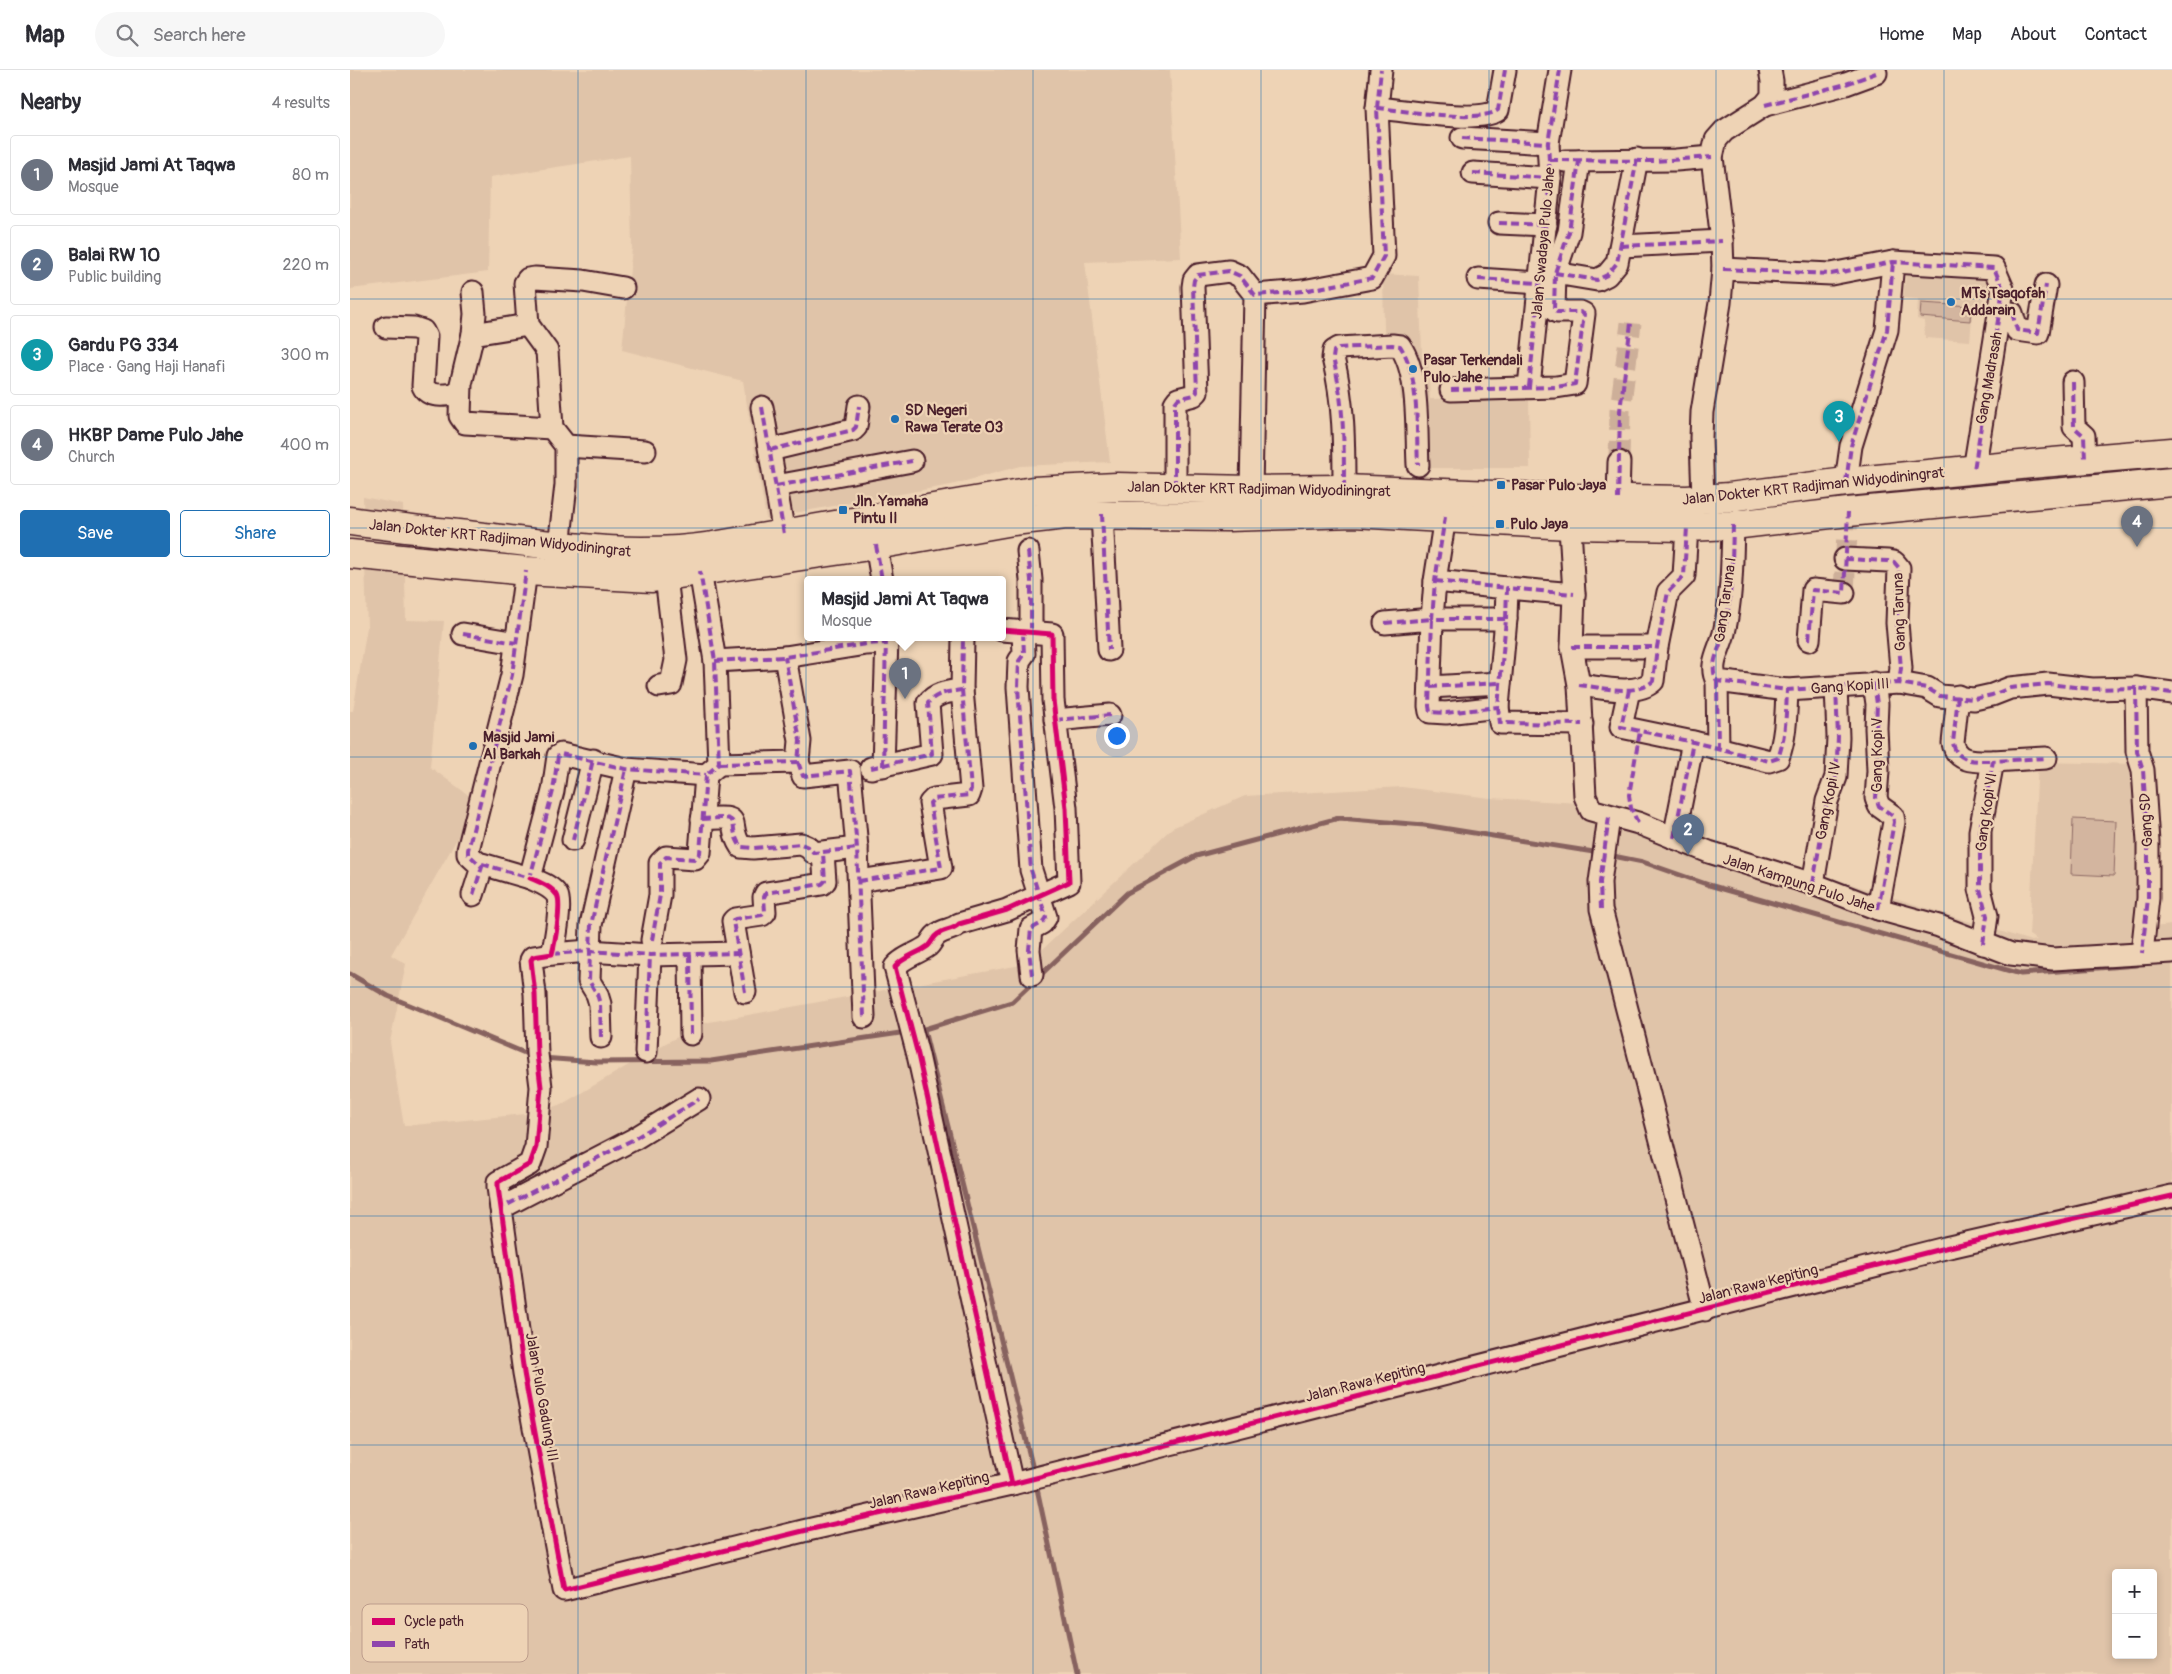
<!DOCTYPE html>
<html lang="en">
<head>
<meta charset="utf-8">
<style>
	body { margin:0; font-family:Pangolin,sans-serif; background:#f7f7f7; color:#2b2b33 }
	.controls { position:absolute; right:15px; bottom:15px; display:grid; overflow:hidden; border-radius:5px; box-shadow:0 2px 8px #0003 }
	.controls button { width:45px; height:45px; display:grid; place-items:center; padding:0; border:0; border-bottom:1px solid #e1e1e2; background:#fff; color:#2b2b33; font:25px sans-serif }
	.you { position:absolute; left:766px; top:665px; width:18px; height:18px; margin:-12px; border:4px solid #fff; border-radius:50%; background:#1a73e8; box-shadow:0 0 0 8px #1a73e833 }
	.badge { display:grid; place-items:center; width:32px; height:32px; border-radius:50%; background:#1f6fb2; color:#fff; font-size:16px; font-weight:700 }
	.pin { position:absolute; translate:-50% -41px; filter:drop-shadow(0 1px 2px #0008) }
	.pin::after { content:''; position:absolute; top:26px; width:18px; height:15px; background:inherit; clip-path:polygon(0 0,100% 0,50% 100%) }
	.popup { position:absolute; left:454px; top:506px; width:202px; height:65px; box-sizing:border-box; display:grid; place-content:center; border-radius:5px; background:#fff; filter:drop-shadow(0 1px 4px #0005); font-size:16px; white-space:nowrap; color:#7c7c81 }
	.popup b { font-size:19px; color:#2b2b33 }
	.popup::after { content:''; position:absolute; left:50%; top:100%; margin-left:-10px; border:10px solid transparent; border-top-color:#fff }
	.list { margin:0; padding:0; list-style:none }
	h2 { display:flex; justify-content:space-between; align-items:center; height:65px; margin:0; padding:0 20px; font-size:21px }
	h2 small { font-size:16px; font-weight:400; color:#7c7c81 }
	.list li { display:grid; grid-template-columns:32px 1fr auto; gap:15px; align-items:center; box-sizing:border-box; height:80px; margin:0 10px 10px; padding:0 10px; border:1px solid #e1e1e2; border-radius:5px }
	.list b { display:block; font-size:19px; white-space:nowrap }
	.list p { margin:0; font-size:16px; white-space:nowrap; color:#7c7c81 }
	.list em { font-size:16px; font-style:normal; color:#7c7c81 }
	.actions { display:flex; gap:10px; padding:15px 20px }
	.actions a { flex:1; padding:11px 0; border:1px solid #1f6fb2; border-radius:5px; text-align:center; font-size:18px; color:#1f6fb2 }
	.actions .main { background:#1f6fb2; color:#fff }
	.icon { flex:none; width:28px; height:28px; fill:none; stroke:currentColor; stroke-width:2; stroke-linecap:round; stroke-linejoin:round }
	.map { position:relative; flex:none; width:1822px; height:1604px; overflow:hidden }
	header { display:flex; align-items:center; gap:30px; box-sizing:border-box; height:70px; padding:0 25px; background:#fff; border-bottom:1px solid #e1e1e2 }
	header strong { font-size:24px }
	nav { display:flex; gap:28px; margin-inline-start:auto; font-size:18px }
	.search { width:350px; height:45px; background:#f7f7f7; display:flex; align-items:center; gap:12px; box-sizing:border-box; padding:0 18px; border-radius:28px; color:#7c7c81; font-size:19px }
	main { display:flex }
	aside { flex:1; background:#fff }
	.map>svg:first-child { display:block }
	.built { fill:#e0c4a9; fill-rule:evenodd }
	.green { fill:#d3b59f; stroke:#8e6a65 }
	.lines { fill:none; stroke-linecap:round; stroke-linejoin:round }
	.stream { stroke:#87625f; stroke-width:5 }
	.minor-tunnel { stroke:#cdaf99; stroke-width:21; stroke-dasharray:21 11; stroke-linecap:butt }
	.minor-casing { stroke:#4a1f2b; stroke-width:25 }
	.major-casing { stroke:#4a1f2b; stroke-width:31 }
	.minor { stroke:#eed3b5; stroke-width:21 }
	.major { stroke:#eed3b5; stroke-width:28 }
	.quiet { stroke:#8e44ad; stroke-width:4; stroke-dasharray:8 4; stroke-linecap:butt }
	.cycleway-casing { stroke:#eed3b5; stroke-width:8 }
	.cycleway { stroke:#d6006c; stroke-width:5 }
	.grid { fill:none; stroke:#1f6fb2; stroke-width:1; stroke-opacity:0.55 }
	.poi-dot { fill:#1f6fb2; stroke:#eed3b5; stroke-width:2 }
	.labels { text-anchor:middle; stroke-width:4.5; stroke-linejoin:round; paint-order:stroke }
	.street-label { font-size:15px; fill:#4a1f2b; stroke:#eed3b5 }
	.poi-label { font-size:15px; font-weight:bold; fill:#4a1f2b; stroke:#eed3b5; text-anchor:start }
	.key { fill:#eed3b5; stroke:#bd9d8c; stroke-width:1 }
	.key-label { font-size:14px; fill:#4a1f2b }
</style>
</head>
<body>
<header>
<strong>Map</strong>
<div class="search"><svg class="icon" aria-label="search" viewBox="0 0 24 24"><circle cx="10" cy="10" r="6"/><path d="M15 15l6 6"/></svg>Search here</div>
<nav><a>Home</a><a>Map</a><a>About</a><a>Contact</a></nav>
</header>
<main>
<aside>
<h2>Nearby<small>4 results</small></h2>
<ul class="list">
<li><span class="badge" style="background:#6b7280">1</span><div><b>Masjid Jami At Taqwa</b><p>Mosque</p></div><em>80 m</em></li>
<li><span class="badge" style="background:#5c6f8a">2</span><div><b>Balai RW 10</b><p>Public building</p></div><em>220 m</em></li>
<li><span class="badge" style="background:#0f9aa8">3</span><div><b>Gardu PG 334</b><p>Place · Gang Haji Hanafi</p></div><em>300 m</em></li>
<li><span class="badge" style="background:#6b7280">4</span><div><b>HKBP Dame Pulo Jahe</b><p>Church</p></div><em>400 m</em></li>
</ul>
<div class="actions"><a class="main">Save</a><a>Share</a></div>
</aside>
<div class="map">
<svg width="1822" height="1604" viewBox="0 0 1822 1604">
	<rect width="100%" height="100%" fill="#eed3b5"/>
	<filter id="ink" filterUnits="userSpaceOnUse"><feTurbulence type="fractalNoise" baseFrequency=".02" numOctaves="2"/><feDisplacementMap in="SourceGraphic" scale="10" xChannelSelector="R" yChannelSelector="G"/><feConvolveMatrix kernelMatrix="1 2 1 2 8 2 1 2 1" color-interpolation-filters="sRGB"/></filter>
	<g filter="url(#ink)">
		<g class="built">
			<path d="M0,0H820L831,188L735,192L760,392L670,396L601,415L416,448L393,311L272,280L282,178L280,86L140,107L138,202L0,219Z"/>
			<path d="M1557,194L1638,202L1633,234L1623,236L1620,271L1575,268L1574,251L1567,249L1568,229L1553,228Z"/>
			<path d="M1033,204L1069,206L1072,283L1078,285L1080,329L1179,326L1180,398H1067L1063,331L1051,330L1047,294L1034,260Z"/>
			<path d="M13,427L53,435L56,550L94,551L80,697L128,732L41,885L56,894L40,972L54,1056L186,1043L214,1033L316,973L354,953L677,894L822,758L895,726L1052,717L1140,728L1248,734L1681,871L1687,870L1679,865L1688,692L1791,694L1792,858L1822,855V1604H0V641H3L17,557ZM1766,1503H1803V1585H1766Z"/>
		</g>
		<g class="green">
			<path d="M1571,233L1621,236L1620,251L1570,247Z"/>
			<path d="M1723,749L1766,751L1764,806L1721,804Z"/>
		</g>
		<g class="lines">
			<g class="stream">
				<path d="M1258,785L1293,792L1359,815L1671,904L1787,895"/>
				<path d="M0,904L38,926L182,986"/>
				<path d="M574,960L684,1403"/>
				<path d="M568,961L662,932L777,823L846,786L989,748L1074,755L1250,783"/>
				<path d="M192,988L246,992L361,991L557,962"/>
				<path d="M686,1414L727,1604"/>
			</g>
			<g class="minor-tunnel">
				<path d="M1269,392L1270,341L1281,253"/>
				<path d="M1494,523L1498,442"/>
			</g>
			<g class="minor-casing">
				<g id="minor">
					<path d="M1415,35L1496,14L1526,3"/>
					<path d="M1027,38C1052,40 1130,54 1148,40L1155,0"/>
					<path d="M1112,68L1198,73"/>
					<path d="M1215,91L1326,90L1362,87"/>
					<path d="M1123,103L1200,108"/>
					<path d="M1149,153L1196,155"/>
					<path d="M1271,176L1372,171"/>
					<path d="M1373,199L1481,204L1543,192L1644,198L1653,219L1624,400"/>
					<path d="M1205,203L1247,210L1257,205L1267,193L1287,89"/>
					<path d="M1128,209L1189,213"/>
					<path d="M905,225L953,221L1022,208L1034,186L1027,38L1031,0"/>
					<path d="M1650,241L1662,243L1667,260L1688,263L1696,215"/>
					<path d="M178,255L123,264L111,314L110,346L115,353L202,358"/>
					<path d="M36,257L64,258L73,261L76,267L73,316C79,329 98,325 110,323"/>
					<path d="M123,264L125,244L123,222"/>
					<path d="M1723,312L1724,357L1734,366L1735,389"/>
					<path d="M1179,317L1200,108L1198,73L1210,0"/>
					<path d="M1101,320L1206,317L1225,314L1234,244L1230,242H1207L1204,240L1205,203L1219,162L1229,91"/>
					<path d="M412,337L434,464"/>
					<path d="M216,376L295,381"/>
					<path d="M420,380L503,360L506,357L509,336"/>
					<path d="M1496,412L1501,376L1537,260L1543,192"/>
					<path d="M426,416L562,391"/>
					<path d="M825,417V333L828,329L844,325L847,322L843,217L844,210L848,205L879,201L890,206L905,225L901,420"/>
					<path d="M994,419C994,374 994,332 983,288L984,281L989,278L1042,275L1050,276C1070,305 1066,361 1068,395"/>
					<path d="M1268,429L1269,392"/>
					<path d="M1353,429L1351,368L1352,342L1370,233L1373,199L1372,171L1362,87L1366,70L1374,61L1415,35L1422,26V11L1420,0"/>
					<path d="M1219,441L1224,524L1222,577L1229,615L1235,726L1241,740L1288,753L1359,782L1463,814L1528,839L1589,856L1661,884L1703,889L1822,882"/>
					<path d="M752,444L759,580"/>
					<path d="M1095,447L1085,511L1082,549H1156L1148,637L1150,653L1232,654"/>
					<path d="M1383,455C1382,491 1382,528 1374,563C1370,579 1358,596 1367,611L1437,620L1549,613L1577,618L1590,626L1624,629L1642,625L1660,618L1698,614L1742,619L1786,618L1822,623"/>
					<path d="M526,475L532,510"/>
					<path d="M209,477L216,415V376L202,358L197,281L178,255L175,213L178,209L185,208L233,211L273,218"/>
					<path d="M678,481L681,510V563"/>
					<path d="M1495,489L1538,491L1544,492L1549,498L1547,553L1551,598L1549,613"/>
					<path d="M1085,511L1157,518"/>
					<path d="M1156,549L1157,518L1224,524"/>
					<path d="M1035,553L1082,549L1079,636L1080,642L1096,643L1148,637"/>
					<path d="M652,560L702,564L703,630L716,738L719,812L657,840L609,854C603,860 595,859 588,864C583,867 582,872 578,876C567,884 553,887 545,897L568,985L662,1414"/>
					<path d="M673,562L674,584L669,591L668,617L681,800L696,847L692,853L681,859L679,880L682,905"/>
					<path d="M113,564L166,573"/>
					<path d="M1459,570L1463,520L1494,523"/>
					<path d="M1222,577H1307"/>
					<path d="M365,591L435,587L516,574L535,573"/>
					<path d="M1367,611L1368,679"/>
					<path d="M1524,613L1527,634L1526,658L1528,701L1526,728L1529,736L1543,746L1544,752L1528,839"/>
					<path d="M1229,615C1250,617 1286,627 1303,611L1307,577L1318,522L1334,506L1337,457"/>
					<path d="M309,616L321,614L326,590L316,507"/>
					<path d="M1080,617L1150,613"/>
					<path d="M1786,618L1787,681L1793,700L1798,772V828L1792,883"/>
					<path d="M1279,620L1271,657L1343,672L1419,691L1428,688C1436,667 1436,643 1437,620"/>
					<path d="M1608,626L1603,673C1607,693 1626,691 1643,691"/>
					<path d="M705,650L760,645"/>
					<path d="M448,692L453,706L500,701L507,778L514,947"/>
					<path d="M369,694L448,692L450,671L435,587"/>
					<path d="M533,696L537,568"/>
					<path d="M521,698L582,684L578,633C587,622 599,622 612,620L613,568"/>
					<path d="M1259,747L1250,812L1251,839L1355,1240"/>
					<path d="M352,749C399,745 374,752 391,777L403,778L451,774L458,777L464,783L507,778"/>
					<path d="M1324,768L1343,672"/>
					<path d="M223,770L243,690"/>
					<path d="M132,794L180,808L203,721L208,686L211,684L276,699L356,705"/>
					<path d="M180,808C189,812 201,816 207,825C212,833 205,873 202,884L183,887L181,890L185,924L187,984L191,1017L186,1077L180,1094L148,1112V1117L174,1303L214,1520L453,1461L662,1414L1595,1178L1822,1126"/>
					<path d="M509,811L591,798L580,733L584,729L619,725L621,719L612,620"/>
					<path d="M1463,814L1477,731L1486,707L1488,667L1486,617"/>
					<path d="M123,825L132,797L118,784V780L162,605L176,501"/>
					<path d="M302,870L310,825V793L316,787L345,789L350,783L356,705L369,694L365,591L350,501"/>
					<path d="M1633,874L1637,846L1630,819V761L1643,691L1696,688"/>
					<path d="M202,884L239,881L300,885L388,883"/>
					<path d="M340,884L341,964"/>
					<path d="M395,922L383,851L385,849L412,845L415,842L414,827L416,823L472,814L475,811L473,783"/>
					<path d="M251,967L250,934L247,924L239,911L241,855L276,699"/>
					<path d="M296,982L300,885"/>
					<path d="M151,1138L284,1069L349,1029"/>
				</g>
			</g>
			<g class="major-casing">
				<g id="major">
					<path d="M0,451C50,458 101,463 151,469C225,478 289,487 363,476L683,421L767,417L901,420L994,419L1219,428L1337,430L1379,427L1496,412L1691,393L1822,382"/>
					<path d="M0,484L176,501L302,508L526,475L663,451L716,445L877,447L1004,443L1219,455L1337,457L1383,455L1498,442L1822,412"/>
				</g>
			</g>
			<use href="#minor" class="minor"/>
			<use href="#major" class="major"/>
			<g class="quiet">
				<path d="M1415,35L1496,14L1526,3"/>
				<path d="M1027,38C1052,40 1130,54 1148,40L1155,0"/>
				<path d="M1112,68L1198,73"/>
				<path d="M1200,90L1305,91L1362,87"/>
				<path d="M1123,103L1200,108"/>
				<path d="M1149,153L1196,155"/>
				<path d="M1271,176L1372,171"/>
				<path d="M1373,199L1481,204L1543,192L1644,198L1653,219L1624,400"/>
				<path d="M1205,203L1247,210L1257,205L1267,193L1287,89"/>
				<path d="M1128,209L1189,213"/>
				<path d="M1650,241L1662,243L1667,260L1688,263L1696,215"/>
				<path d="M1723,312L1724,357L1734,366L1735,389"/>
				<path d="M1179,317L1200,108L1198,73L1210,0"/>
				<path d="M1101,320L1206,317L1225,314L1234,244L1230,242H1207L1204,240L1205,203L1219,162L1229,91"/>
				<path d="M412,337L434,464"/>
				<path d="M420,380L503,360L506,357L509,336"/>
				<path d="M1496,412L1501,376L1537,260L1543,192"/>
				<path d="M426,416L562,391"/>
				<path d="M825,417V333L828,329L844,325L847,322L843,217L844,210L848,205L879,201L890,206L905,225L953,221L1022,208L1034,186L1027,38L1031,0"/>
				<path d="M994,419C994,374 994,332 983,288L984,281L989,278L1042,275L1050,276C1070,305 1066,361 1068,395"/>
				<path d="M1268,429L1270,341L1281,253"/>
				<path d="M752,444L759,580"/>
				<path d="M1095,447L1085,511L1082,549H1156L1148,637L1150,653L1232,654"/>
				<path d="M1383,455C1382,491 1382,528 1374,563C1370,579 1358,596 1367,611L1437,620L1549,613L1577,618L1590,626L1624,629L1642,625L1660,618L1698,614L1742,619L1786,618L1822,623"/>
				<path d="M526,475L532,510"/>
				<path d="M678,481L681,510V563"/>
				<path d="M1495,489L1538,491L1544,492L1549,498L1547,553L1551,598L1549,613"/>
				<path d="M1085,511L1157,518"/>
				<path d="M1156,549L1157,518L1224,524"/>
				<path d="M1035,553L1082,549L1079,636L1080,642L1096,643L1148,637"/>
				<path d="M673,562L674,584L669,591L668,617L681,800L696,847L692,853L681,859L679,880L682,905"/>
				<path d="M113,564L166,573"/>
				<path d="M1459,570L1463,520L1494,523L1498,442"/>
				<path d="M1222,577H1307"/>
				<path d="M365,591L435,587L516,574L535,573"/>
				<path d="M1367,611L1368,679"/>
				<path d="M1524,613L1527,634L1526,658L1528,701L1526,728L1529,736L1543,746L1544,752L1528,839"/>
				<path d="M1229,615C1250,617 1286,627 1303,611L1307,577L1318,522L1334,506L1337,457"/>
				<path d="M1080,617L1150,613"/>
				<path d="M1786,618L1787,681L1793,700L1798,772V828L1792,883"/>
				<path d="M1279,620L1271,657L1343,672L1419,691L1428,688C1436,667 1436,643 1437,620"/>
				<path d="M1608,626L1603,673C1607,693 1626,691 1643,691"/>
				<path d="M705,650L760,645"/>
				<path d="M448,692L453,706L500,701L507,778L514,947"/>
				<path d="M369,694L448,692L450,671L435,587"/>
				<path d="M533,696L536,569"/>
				<path d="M521,698L582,684L578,633C587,622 599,622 612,620L613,568"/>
				<path d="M352,749C399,745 374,752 391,777L403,778L451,774L458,777L464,783L507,778"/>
				<path d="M1288,753L1281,738L1279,725L1290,661"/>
				<path d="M1324,768L1343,672"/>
				<path d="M223,770L243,690"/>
				<path d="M132,794L180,808L203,721L208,686L211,684L276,699L356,705"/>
				<path d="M509,811L591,798L580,733L584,729L619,725L621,719L612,620"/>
				<path d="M1463,814L1477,731L1486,707L1488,667L1486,617"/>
				<path d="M123,825L132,797L118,784V780L162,605L176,501"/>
				<path d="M1251,839L1250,812L1259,747"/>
				<path d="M302,870L310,825V793L316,787L345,789L350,783L356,705L369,694L365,591L350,501"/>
				<path d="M1633,874L1637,846L1630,819V761L1643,691L1696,688"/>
				<path d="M202,884L239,881L300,885L388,883"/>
				<path d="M340,884L341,964"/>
				<path d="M395,922L383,851L385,849L412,845L415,842L414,827L416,823L472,814L475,811L473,783"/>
				<path d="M251,967L250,934L247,924L239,911L241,855L276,699"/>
				<path d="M296,982L300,885"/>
				<path d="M150,1134L151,1138L284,1069L349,1029"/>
			</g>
			<g class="cycleway-casing">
				<g id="cycleway">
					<path d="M652,560L702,564L703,630L716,738L719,812L657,840L609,854C603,860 595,859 588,864C583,867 582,872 578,876C567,884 553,887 545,897L568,985L662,1414"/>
					<path d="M180,808C189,812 201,816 207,825C212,833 205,873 202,884L183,887L181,890L185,924L187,984L191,1017L186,1077L180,1094L148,1112V1117L174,1303L214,1520L453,1461L662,1414L1595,1178L1822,1126"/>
				</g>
			</g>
			<use href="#cycleway" class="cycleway"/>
		</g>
	</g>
	<path class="grid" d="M228,0V1604M456,0V1604M683,0V1604M911,0V1604M1139,0V1604M1366,0V1604M1594,0V1604M0,229H1822M0,458H1822M0,687H1822M0,917H1822M0,1146H1822M0,1375H1822"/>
	<g class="poi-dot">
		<circle cx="1601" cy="232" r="5"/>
		<circle cx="1063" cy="299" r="5"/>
		<circle cx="545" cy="349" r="5"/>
		<rect x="1146" y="410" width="10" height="10" rx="2.5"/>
		<rect x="488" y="435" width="10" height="10" rx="2.5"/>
		<rect x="1145" y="449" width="10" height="10" rx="2.5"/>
		<circle cx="123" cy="676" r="5"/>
	</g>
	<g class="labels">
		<g class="street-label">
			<text transform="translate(1193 173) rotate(-85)" y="5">Jalan Swadaya Pulo Jahe</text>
			<text transform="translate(1639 308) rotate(-80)" y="5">Gang Madrasah</text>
			<text transform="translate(1463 416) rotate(-6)" y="5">Jalan Dokter KRT Radjiman Widyodiningrat</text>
			<text transform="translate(909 419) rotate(1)" y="5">Jalan Dokter KRT Radjiman Widyodiningrat</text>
			<text transform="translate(150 468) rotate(6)" y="5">Jalan Dokter KRT Radjiman Widyodiningrat</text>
			<text transform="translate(1375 530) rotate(-82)" y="5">Gang Taruna I</text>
			<text transform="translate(1549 542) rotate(-92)" y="5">Gang Taruna</text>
			<text transform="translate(1500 616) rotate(-4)" y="5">Gang Kopi III</text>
			<text transform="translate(1527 685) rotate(-90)" y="5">Gang Kopi V</text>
			<text transform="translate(1478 731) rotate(-79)" y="5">Gang Kopi IV</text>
			<text transform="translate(1636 742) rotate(-82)" y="5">Gang Kopi VI</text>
			<text transform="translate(1796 750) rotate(-93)" y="5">Gang SD</text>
			<text transform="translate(1449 813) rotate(18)" y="5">Jalan Kampung Pulo Jahe</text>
			<text transform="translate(1408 1214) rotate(-14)" y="5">Jalan Rawa Kepiting</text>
			<text transform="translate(1015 1312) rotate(-14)" y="5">Jalan Rawa Kepiting</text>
			<text transform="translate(192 1327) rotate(80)" y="5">Jalan Pulo Gadung III</text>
			<text transform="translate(579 1420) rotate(-13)" y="5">Jalan Rawa Kepiting</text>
		</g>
		<g class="poi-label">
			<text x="1611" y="228">MTs Tsaqofah<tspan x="1611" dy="17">Addarain</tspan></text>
			<text x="1073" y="295">Pasar Terkendali<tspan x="1073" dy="17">Pulo Jahe</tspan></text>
			<text x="555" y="345">SD Negeri<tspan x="555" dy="17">Rawa Terate 03</tspan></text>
			<text x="1161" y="420">Pasar Pulo Jaya</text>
			<text x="503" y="436">Jln. Yamaha<tspan x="503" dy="17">Pintu II</tspan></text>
			<text x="1160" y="459">Pulo Jaya</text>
			<text x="133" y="672">Masjid Jami<tspan x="133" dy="17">Al Barkah</tspan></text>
		</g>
	</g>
	<rect x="12" y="1534" width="166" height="58" rx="8" class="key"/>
	<rect x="22" y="1548" width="23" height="7" fill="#d6006c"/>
	<rect x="22" y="1571" width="23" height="6" fill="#8e44ad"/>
	<g class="key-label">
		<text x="54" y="1556">Cycle path</text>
		<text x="54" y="1579">Path</text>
	</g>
</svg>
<div class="controls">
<button>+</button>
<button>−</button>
</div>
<div class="you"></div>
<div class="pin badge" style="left:555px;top:629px;background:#6b7280">1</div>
<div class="popup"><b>Masjid Jami At Taqwa</b>Mosque</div>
<div class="pin badge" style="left:1338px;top:785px;background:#5c6f8a">2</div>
<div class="pin badge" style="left:1489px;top:372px;background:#0f9aa8">3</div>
<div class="pin badge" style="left:1787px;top:477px;background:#6b7280">4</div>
</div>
</main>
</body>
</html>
